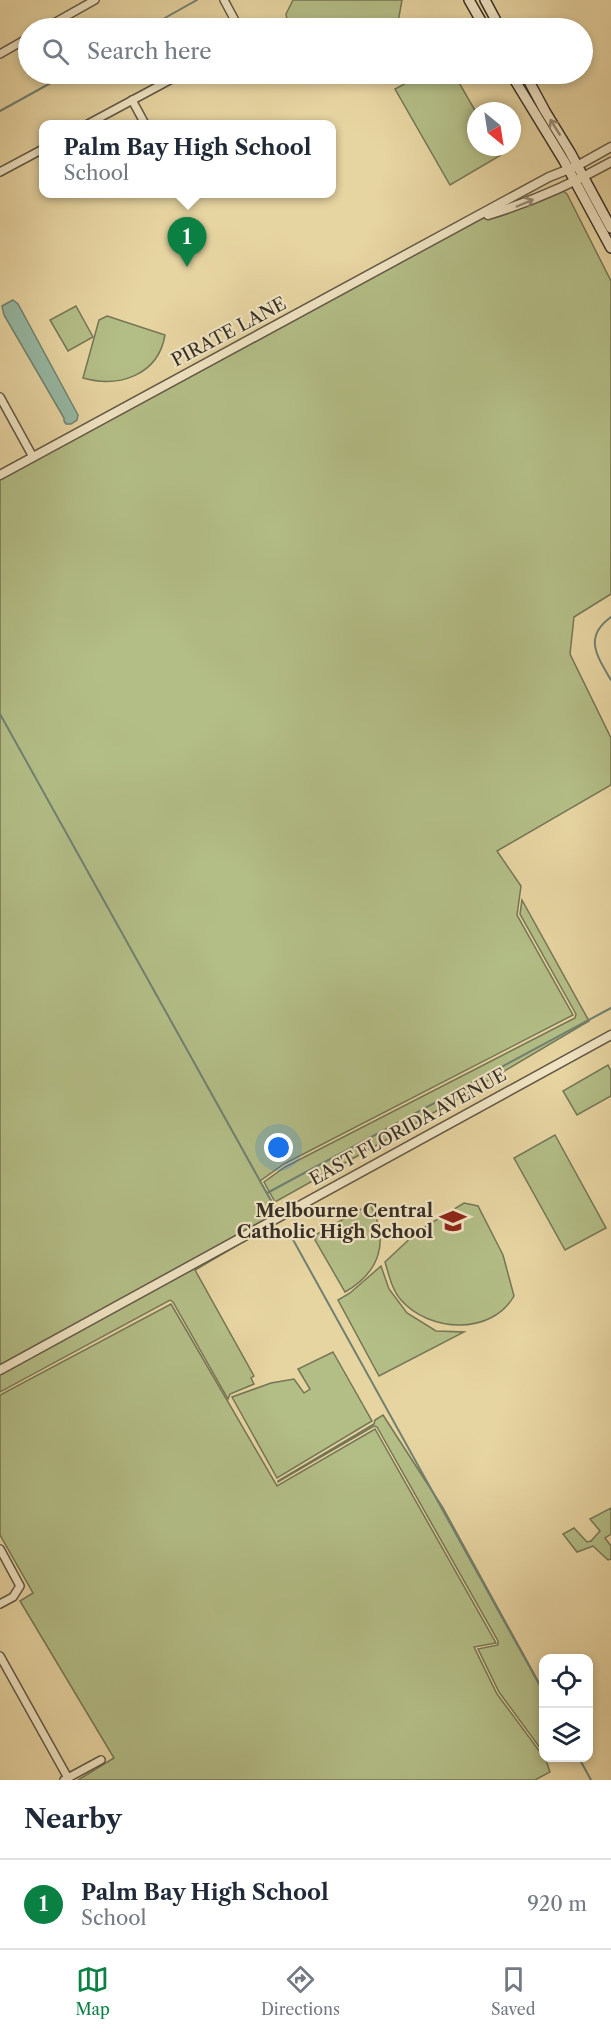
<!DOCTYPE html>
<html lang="en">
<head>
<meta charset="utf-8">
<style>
	body { margin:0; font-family:"Libre Caslon Text",serif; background:#f2f2f3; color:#1f2937 }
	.controls { position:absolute; right:18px; bottom:18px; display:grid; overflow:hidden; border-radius:12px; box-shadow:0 3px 9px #0003 }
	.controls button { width:54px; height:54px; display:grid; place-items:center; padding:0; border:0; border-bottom:2px solid #e0e1e3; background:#fff; color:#1f2937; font:30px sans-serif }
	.compass { position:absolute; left:467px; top:102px; width:54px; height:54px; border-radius:50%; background:#fff; box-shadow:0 3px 9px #0003; rotate:150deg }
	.you { position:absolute; left:279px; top:1148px; width:21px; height:21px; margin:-15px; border:4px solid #fff; border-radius:50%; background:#1a73e8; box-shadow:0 0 0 9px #1a73e833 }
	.badge { display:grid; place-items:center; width:39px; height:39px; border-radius:50%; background:#0b8043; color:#fff; font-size:20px; font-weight:700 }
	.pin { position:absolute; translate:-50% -50px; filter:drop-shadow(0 2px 3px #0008) }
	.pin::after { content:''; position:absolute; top:32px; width:21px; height:18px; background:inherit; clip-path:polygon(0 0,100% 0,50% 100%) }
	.popup { position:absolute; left:39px; top:120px; width:297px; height:78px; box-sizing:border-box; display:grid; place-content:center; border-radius:12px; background:#fff; filter:drop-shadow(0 2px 4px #0005); font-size:20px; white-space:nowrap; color:#747a83 }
	.popup b { font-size:22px; color:#1f2937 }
	.popup::after { content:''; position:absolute; left:50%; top:100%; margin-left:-12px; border:12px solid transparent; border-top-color:#fff }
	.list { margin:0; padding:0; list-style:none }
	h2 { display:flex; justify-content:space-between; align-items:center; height:78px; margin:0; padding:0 24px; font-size:26px }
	h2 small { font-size:20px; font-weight:400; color:#747a83 }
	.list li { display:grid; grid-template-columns:39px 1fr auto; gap:18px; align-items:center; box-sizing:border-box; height:90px; padding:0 24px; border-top:2px solid #e0e1e3 }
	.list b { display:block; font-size:22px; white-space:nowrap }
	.list p { margin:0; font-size:20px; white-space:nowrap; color:#747a83 }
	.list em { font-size:20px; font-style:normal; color:#747a83 }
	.icon { flex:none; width:33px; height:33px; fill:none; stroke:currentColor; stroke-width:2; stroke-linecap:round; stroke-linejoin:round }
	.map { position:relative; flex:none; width:611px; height:1780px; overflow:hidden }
	.search { position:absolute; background:#fff; box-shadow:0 3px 9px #0003; left:18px; right:18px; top:18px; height:66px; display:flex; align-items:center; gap:15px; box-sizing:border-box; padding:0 21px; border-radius:33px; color:#747a83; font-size:22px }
	.sheet { height:168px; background:#fff }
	nav { display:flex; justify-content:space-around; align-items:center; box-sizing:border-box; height:84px; border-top:2px solid #e0e1e3; background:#fff; font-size:16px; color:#747a83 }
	nav a { display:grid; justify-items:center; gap:3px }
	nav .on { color:#0b8043 }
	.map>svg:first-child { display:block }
	.green { fill:#b3bd86; stroke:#757656; stroke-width:1.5 }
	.water { fill:#96b8a3; stroke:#708171; stroke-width:1.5 }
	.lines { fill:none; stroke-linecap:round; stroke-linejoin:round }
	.stream { stroke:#708171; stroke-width:2 }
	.minor-casing { stroke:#635845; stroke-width:10 }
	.tertiary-casing { stroke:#635845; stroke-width:11 }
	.secondary-casing { stroke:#372f26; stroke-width:12 }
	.minor { stroke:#efe3c2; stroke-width:7 }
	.tertiary { stroke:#efe3c2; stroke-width:8 }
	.secondary { stroke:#efe3c2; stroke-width:9 }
	.oneway { stroke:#938974 }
	.labels { text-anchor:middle; stroke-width:4.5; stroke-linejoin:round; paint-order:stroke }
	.street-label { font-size:18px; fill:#372f26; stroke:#efe3c2 }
	.poi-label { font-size:18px; font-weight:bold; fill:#372f26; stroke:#efe3c2; text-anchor:end }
</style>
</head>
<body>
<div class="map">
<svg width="611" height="1780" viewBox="0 0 611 1780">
	<rect width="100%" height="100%" fill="#e6d4a1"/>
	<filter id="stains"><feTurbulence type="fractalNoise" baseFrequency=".00333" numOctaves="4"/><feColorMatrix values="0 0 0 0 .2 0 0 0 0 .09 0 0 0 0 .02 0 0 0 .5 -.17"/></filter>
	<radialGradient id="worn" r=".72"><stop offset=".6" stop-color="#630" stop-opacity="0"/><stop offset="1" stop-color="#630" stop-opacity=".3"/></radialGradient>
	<g class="green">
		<path d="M293,0H402L397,28H311L287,20L286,14Z"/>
		<path d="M423,74H454L476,112V147H496L501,155L450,185L395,89Z"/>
		<path d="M559,188L567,194L611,281V594L574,617L570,654L611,738V785L497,851L521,886L517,915L573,1015L284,1164L260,1181L280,1216L0,1370V475L473,219Z"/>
		<path d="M76,306L93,337L68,351L50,320Z"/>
		<path d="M107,316L165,335C158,376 118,388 83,378L99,320Z"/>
		<path d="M522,900L589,1021L411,1126L275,1202L264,1182L285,1167L575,1018L576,1014L520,914Z"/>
		<path d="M608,1065L611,1071V1096L577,1115L563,1091Z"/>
		<path d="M555,1135L606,1228L565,1250L514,1158Z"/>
		<path d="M464,1203L478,1206L503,1255L514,1296C491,1336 429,1332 401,1300C392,1290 389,1275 385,1262L418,1231Z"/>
		<path d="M370,1204C390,1241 380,1272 345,1292L315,1240L317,1234Z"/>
		<path d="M272,1225L195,1270L254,1376L251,1378L254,1384L230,1394L228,1399L173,1302L170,1300L0,1392V1374Z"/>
		<path d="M381,1266L389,1289L407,1313L436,1331L464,1332L379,1376L338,1300L350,1293Z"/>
		<path d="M171,1304L277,1486L375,1429L496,1643L474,1647L497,1694L546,1760L550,1772L535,1780H78L114,1758L20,1601L33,1593L0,1535V1395Z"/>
		<path d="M333,1352L372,1421L277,1478L232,1397L271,1383L294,1379L304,1393L310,1389L298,1369Z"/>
		<path d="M383,1415L443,1508L543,1690V1752L499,1692L478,1649L498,1645V1641L377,1427L374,1426L278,1482V1481L374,1424L375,1420Z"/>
		<path d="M611,1508V1534L605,1538L611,1546V1559L608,1560L593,1546L577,1552L563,1534L574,1528L587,1542L591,1541L600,1531L590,1519Z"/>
	</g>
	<path class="water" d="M13,300L18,304L78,415L77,420L71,424H66L64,421V418L4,315L2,306Z"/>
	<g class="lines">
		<g class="stream">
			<path d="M147,28L197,0"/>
			<path d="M0,111L67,74"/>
			<path d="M611,617C583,637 597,656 611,680"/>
			<path d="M0,714L274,1206"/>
			<path d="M267,1193L611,1008"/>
			<path d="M286,1227L544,1693"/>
			<path d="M579,1758L591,1780"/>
		</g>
		<g class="minor-casing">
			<g id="minor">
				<path d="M224,0L239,28"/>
				<path d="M45,28L95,0"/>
				<path d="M0,54L28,38"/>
				<path d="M132,100L145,124"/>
				<path d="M88,124L181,74"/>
				<path d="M0,172L43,149"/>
				<path d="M0,397L33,457"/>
				<path d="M0,1549L20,1586L13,1597L0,1604"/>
				<path d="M0,1656L68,1778"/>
				<path d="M64,1780L101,1760"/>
			</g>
		</g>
		<g class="tertiary-casing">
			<g id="tertiary">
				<path d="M488,215C531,202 572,184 611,162"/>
				<path d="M0,475L549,177L577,166L611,147"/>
				<path d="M0,1370L611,1035"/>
			</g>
		</g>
		<g class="secondary-casing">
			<g id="secondary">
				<path d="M469,0L485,28"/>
				<path d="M485,0L500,28"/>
				<path d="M511,74L564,161L611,248"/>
				<path d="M525,74L545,111L570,152L611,228"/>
			</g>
		</g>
		<use href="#minor" class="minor"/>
		<use href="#tertiary" class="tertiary"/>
		<use href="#secondary" class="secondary"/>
	</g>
	<defs><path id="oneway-shaft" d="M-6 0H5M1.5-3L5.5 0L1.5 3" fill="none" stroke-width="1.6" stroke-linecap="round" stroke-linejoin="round" transform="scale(1.5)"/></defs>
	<g class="oneway">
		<use href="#oneway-shaft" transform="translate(555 127) rotate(-122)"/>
		<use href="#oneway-shaft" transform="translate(525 203) rotate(-23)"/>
	</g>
	<defs>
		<g id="school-bare" transform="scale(2.07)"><path d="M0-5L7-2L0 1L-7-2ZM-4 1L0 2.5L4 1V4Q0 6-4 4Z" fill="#8f2418" stroke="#efe3c2" stroke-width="2.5" paint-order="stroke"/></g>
	</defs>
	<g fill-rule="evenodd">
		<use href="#school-bare" x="453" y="1221"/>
	</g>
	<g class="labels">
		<g class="street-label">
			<text transform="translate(229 332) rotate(-28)" y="6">PIRATE LANE</text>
			<text transform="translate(408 1127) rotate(-29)" y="6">EAST FLORIDA AVENUE</text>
		</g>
		<g class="poi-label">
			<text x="433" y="1217">Melbourne Central<tspan x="433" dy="21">Catholic High School</tspan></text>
		</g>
	</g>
	<rect width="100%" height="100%" filter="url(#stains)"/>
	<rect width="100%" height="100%" fill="url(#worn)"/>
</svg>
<div class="controls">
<button><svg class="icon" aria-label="locate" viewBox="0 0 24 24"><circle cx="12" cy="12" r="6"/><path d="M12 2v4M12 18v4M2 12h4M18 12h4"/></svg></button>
<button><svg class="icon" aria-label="layers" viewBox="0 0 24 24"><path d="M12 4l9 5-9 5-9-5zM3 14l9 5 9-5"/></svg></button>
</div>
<svg class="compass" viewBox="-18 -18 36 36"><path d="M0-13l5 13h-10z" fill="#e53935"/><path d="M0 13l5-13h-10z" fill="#747a83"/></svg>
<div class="you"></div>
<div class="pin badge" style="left:187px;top:267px">1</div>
<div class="popup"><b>Palm Bay High School</b>School</div>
<div class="search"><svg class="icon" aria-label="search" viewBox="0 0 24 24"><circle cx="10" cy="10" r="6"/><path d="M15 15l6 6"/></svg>Search here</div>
</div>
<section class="sheet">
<h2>Nearby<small></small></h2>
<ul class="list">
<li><span class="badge">1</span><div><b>Palm Bay High School</b><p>School</p></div><em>920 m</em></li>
</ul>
</section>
<nav>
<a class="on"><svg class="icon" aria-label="map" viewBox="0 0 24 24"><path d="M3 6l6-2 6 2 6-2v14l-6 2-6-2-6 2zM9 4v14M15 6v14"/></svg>Map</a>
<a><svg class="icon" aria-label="directions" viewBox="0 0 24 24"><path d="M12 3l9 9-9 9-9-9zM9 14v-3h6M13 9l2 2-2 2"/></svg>Directions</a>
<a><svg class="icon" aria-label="saved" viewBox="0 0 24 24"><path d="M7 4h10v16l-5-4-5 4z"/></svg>Saved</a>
</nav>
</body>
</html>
